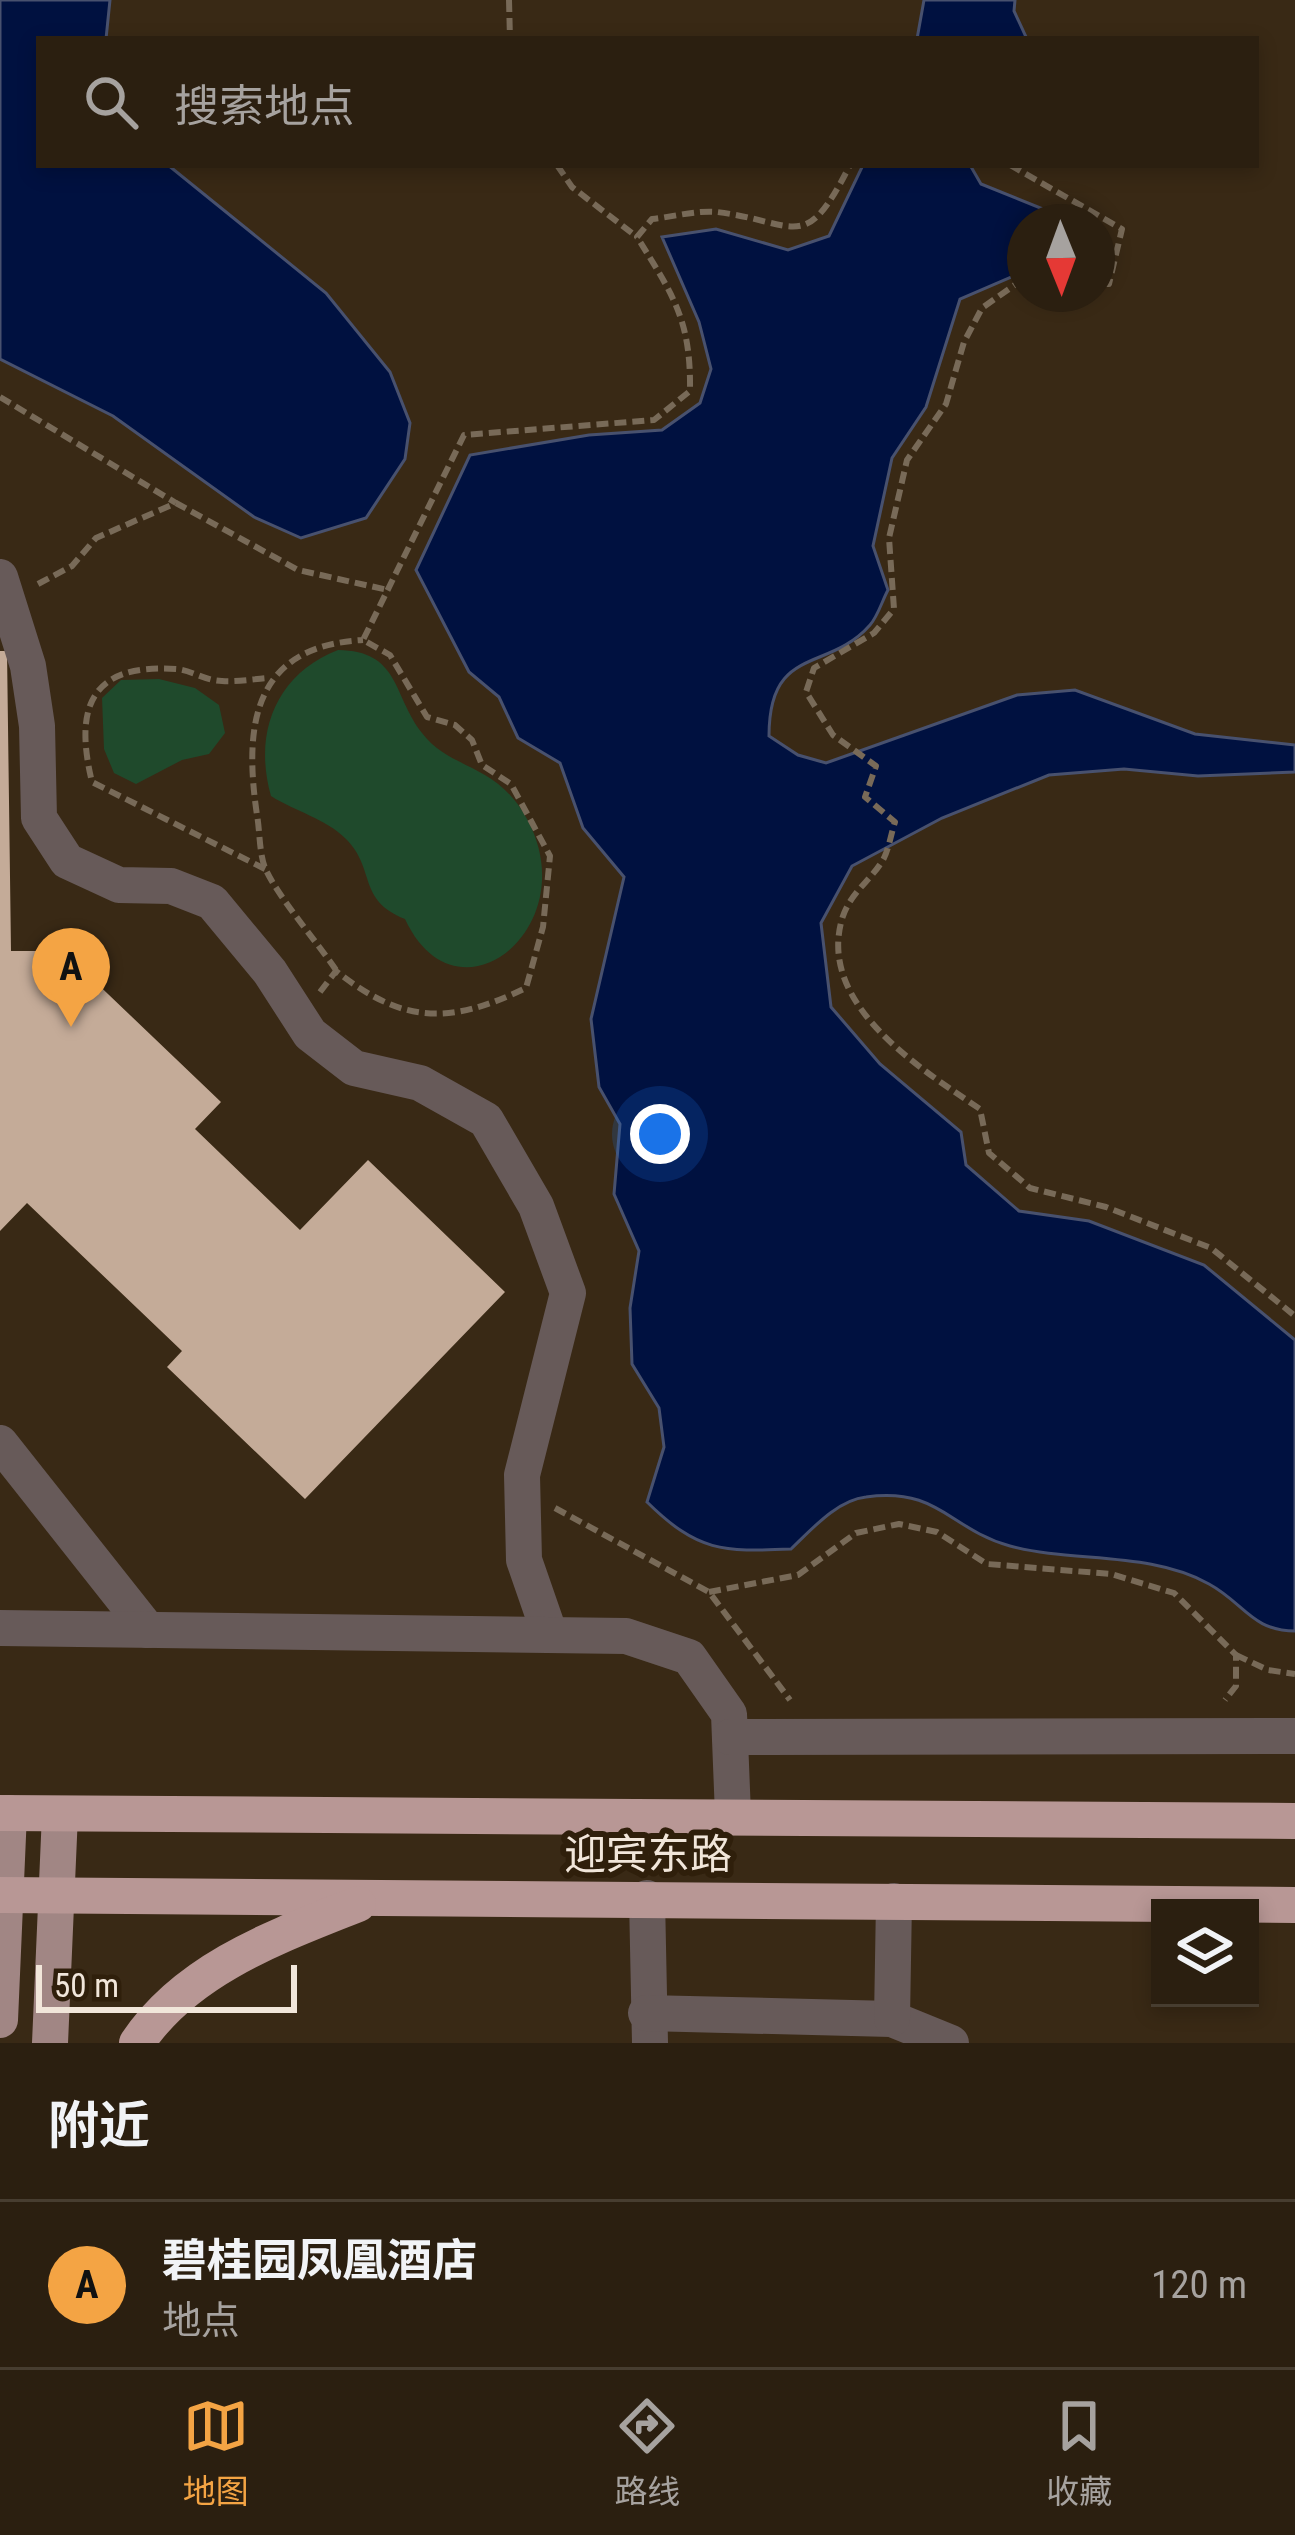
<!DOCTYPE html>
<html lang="zh">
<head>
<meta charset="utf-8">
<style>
	body { margin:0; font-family:"Roboto Condensed","Noto Sans SC",sans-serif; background:#372c1e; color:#f1f3f6 }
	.controls { position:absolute; right:36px; bottom:36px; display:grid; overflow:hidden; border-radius:0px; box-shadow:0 6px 18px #0003 }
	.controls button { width:108px; height:108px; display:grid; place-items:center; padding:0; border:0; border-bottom:3px solid #473d30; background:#2b1f10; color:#f1f3f6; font:60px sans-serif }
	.compass { position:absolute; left:1007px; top:204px; width:108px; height:108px; border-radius:50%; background:#2b1f10; box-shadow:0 6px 18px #0003; rotate:179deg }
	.scale { position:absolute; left:36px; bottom:30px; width:261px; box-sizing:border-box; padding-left:12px; border:6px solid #f1e6da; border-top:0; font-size:33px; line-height:42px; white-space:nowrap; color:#f1e6da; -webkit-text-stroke:9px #2f1f0b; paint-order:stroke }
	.you { position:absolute; left:660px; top:1134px; width:42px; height:42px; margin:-30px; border:9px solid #fff; border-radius:50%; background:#1a73e8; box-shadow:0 0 0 18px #1a73e833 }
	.badge { display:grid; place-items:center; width:78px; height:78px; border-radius:50%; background:#f4a444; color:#111; font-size:39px; font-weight:700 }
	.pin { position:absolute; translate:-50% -99px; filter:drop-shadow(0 3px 6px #0008) }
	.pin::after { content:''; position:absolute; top:63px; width:42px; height:36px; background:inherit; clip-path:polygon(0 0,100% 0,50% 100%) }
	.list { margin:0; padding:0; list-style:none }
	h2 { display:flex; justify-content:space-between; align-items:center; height:156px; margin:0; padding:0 48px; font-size:51px }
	h2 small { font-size:39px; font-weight:400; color:#a6a29f }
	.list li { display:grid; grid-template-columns:78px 1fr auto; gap:36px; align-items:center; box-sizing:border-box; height:168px; padding:0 48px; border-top:3px solid #473d30 }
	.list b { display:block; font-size:45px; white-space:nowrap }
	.list p { margin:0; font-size:39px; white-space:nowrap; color:#a6a29f }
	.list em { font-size:39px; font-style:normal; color:#a6a29f }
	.icon { flex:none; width:66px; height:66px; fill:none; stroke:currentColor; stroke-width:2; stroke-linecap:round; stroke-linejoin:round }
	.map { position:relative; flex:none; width:1295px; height:2043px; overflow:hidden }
	.search { position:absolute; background:#2b1f10; box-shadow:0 6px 18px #0003; left:36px; right:36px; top:36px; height:132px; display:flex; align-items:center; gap:30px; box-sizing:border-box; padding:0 42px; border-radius:0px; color:#a6a29f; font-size:45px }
	.sheet { height:324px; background:#2b1f10 }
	nav { display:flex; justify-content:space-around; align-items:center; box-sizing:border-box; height:168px; border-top:3px solid #473d30; background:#2b1f10; font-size:33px; color:#a6a29f }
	nav a { display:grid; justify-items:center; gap:6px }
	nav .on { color:#f4a444 }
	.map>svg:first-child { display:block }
	.green { fill:#1f4a2c }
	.water { fill:#001140; stroke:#48516e; stroke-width:3 }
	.building { fill:#c4ab98 }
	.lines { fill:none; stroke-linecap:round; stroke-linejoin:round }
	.path { stroke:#786a58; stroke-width:6; stroke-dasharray:12 6; stroke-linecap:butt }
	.minor { stroke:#675a59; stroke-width:36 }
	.major { stroke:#a18684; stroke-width:36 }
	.highway { stroke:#b89795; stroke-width:36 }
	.labels { text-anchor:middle; stroke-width:12; stroke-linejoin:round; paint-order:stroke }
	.street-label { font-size:42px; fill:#f1e6da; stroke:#2f1f0b }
</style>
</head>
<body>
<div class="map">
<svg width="1295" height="2043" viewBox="0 0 1295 2043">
	<rect width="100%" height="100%" fill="#392915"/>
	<g class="green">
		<path d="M338,650C400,651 392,694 422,733C451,771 496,762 527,819C586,927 457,1031 405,919C357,900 376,869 346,839C325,818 296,812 271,796C253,733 276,674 338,650Z"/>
		<path d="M159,679L195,688L219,705L225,733L209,754L182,760L136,784L114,773L104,749L102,698L121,680Z"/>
	</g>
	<g class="water">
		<path d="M0,0H110L106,39H39V165H168L326,293L390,372L410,423L405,459L366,518L301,538L254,517L113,416L0,359Z"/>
		<path d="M924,0H1015L1014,11L1027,39H917Z"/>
		<path d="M863,165H970L981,184L1075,222H1025V271L960,299L926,407L892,458L873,546L888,590C882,601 878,616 870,625C828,673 769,644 769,736L798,755L826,763L1017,695L1075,690L1195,734L1295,745V772L1198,776L1124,769L1049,775L942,818L852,866L821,923L831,1007L880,1064L961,1132L966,1165L1019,1211L1089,1221L1204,1265L1295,1340V1631C1252,1631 1244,1603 1209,1584C1150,1551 1073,1563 1010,1546C949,1529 939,1487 866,1497C837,1500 811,1530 791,1549C722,1552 698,1552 647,1502L664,1447L659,1408L632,1364L630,1308L639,1251L614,1194L620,1124L599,1087L591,1019L624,877L583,828L560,763L518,738L499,697L469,672L416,570L470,455L589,435L662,430L700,403L711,369L699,322L662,237L716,229L788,250L829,236Z"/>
	</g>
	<path class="building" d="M0,651H7L11,951H63L221,1102L195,1129L300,1230L368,1160L505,1292L305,1499L167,1367L182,1351L27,1203L0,1231Z"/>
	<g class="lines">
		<g class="path">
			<path d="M509,0L510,39"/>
			<path d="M557,165L572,187L637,237"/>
			<path d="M1010,165L1122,229L1109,284H1097"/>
			<path d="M1025,284H1016L982,308L964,342L946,404L907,460L889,538L894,609L874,633L814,668L806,692L833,735L876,766L865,797L895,822C891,834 889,848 884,858C872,880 850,892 842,919C817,1005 921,1069 980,1109L989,1153L1030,1188L1106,1207L1211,1248L1295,1316"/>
			<path d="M0,397L176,503"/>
			<path d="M38,584L72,566L96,538L176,503L298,570L388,590"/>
			<path d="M265,869L92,782C74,708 90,663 176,669C191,670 206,681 222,681C237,682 254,679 269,678"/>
			<path d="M336,970C317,942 279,898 266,870C259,855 260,831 257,815C243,722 255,646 363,640"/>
			<path d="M320,992L336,971C403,1024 449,1025 526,988L543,927L550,856L511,784L482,765L472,740L455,725L427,717L390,655L363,640L464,435L654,420L690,391C691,321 674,296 637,237L652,219C672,217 697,210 717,212C798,222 804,256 850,165"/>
			<path d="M555,1508L709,1592L790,1700"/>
			<path d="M709,1592L798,1575L856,1533L899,1524L937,1532L987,1564L1111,1574L1174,1593L1236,1655V1686L1225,1700"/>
			<path d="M1236,1655L1268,1670L1295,1674"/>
		</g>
		<g class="minor">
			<path d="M0,577L28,666L37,726L39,818L67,861L119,885L171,886L212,902L270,972L310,1034L354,1068L420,1083L486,1120L536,1206L568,1293L522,1475L524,1560L550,1635"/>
			<path d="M0,1443L148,1630"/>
			<path d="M0,1628L626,1636L689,1657L729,1714L733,1815"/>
			<path d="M730,1737L1295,1736"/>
			<path d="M647,1898L650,2043"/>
			<path d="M646,2013L892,2019L951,2043"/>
			<path d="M892,2019L894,1901"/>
		</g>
		<g class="major">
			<path d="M0,2020L9,1813"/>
			<path d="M50,2043L60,1814"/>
		</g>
		<g class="highway">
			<path d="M0,1813L1295,1821"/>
			<path d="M0,1895L1295,1905"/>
			<path d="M137,2043C187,1968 278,1936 358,1904"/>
		</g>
	</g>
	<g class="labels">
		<g class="street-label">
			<text x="648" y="1869">迎宾东路</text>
		</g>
	</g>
</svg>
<div class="controls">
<button><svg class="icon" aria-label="layers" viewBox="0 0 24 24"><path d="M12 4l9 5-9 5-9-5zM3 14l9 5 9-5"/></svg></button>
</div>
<svg class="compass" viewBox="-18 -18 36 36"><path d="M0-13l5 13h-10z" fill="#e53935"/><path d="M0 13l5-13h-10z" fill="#a6a29f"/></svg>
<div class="scale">50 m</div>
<div class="you"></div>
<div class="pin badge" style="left:71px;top:1027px">A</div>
<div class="search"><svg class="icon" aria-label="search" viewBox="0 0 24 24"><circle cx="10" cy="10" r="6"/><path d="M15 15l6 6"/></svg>搜索地点</div>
</div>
<section class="sheet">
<h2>附近<small></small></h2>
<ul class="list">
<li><span class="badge">A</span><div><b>碧桂园凤凰酒店</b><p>地点</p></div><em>120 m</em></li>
</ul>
</section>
<nav>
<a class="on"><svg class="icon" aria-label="map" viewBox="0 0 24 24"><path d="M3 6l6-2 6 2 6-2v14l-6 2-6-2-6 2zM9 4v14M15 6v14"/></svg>地图</a>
<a><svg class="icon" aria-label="directions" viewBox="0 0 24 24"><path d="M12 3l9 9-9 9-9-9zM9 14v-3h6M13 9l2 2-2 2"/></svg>路线</a>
<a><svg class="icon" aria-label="saved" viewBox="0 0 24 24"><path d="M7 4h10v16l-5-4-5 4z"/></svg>收藏</a>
</nav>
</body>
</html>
